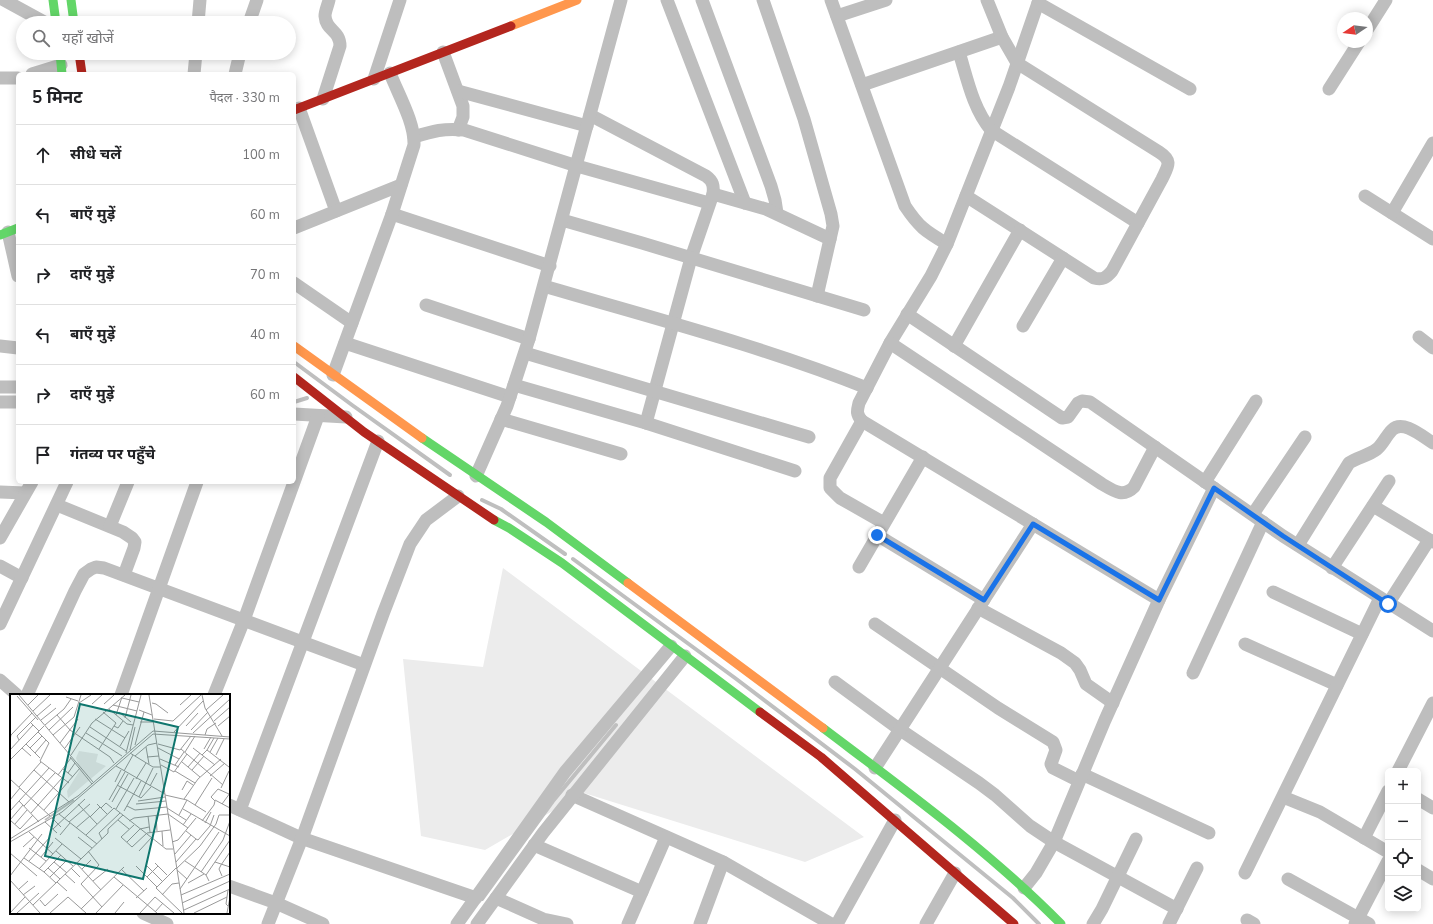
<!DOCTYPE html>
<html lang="hi">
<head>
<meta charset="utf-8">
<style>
	body { margin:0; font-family:"Nunito Sans","Noto Sans Devanagari",sans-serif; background:#f6f6f6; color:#202124 }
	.controls { position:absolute; right:12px; bottom:12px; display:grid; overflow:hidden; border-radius:6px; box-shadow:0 2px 10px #0003 }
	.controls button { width:36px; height:36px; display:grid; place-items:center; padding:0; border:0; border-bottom:1px solid #e0e0e0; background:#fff; color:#202124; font:20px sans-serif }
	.compass { position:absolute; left:1337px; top:12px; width:36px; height:36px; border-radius:50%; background:#fff; box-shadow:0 2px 10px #0003; rotate:257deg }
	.stop { position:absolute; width:12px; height:12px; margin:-9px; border:3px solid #1a73e8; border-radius:50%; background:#fff }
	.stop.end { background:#1a73e8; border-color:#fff; box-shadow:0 1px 4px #0008 }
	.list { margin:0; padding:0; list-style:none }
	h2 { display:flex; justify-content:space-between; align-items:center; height:52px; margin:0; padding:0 16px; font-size:17px }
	h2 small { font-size:13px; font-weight:400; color:#757577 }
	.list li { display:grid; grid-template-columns:26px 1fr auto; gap:12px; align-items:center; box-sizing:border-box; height:60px; padding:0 16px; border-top:1px solid #e0e0e0 }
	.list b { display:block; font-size:15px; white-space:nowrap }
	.list em { font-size:13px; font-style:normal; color:#757577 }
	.icon { flex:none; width:22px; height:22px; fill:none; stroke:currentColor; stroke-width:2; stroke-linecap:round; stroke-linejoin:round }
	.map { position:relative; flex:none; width:1433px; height:924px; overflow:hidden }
	.search { position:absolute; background:#fff; box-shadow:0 2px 10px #0003; left:16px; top:16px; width:280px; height:44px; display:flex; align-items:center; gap:10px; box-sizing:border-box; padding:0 14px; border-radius:22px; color:#757577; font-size:15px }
	.panel { position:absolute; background:#fff; box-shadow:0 2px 10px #0003; left:16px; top:72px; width:280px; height:412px; border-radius:6px }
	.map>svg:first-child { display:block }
	.green { fill:#ececec }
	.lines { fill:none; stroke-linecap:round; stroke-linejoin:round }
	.stream { stroke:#bfbfbf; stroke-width:4 }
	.street { stroke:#bebebe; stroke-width:13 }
	.fast { stroke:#63d668; stroke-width:9 }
	.slow { stroke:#ff974d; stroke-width:9 }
	.jam { stroke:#b3261e; stroke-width:9 }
	.route { stroke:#1a73e8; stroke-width:5 }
	.inset-river { fill:none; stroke:#bfbfbf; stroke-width:2 }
	.inset-road { fill:none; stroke:#999; stroke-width:1 }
	.view { fill:#0f766e; fill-opacity:0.15; stroke:#0f766e; stroke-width:2 }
	.inset-edge { fill:none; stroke:#000; stroke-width:2 }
</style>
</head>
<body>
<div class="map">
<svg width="1433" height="924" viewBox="0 0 1433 924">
	<rect width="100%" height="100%" fill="#fff"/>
	<path class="green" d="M503,568L864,837L805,862L584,793L485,850L421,836L403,659L483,667Z"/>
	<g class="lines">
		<g class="stream">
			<path d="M294,362L352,405L450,475"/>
			<path d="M294,402L307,398"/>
			<path d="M482,500L501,509L565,554"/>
			<path d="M573,559L735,678L855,769L1013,898L1039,924"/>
			<path d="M482,899L553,801L616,725"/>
		</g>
		<g class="street">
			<path d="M4,0L46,23"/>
			<path d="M667,0L745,203"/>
			<path d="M702,0L771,186L775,200L777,213"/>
			<path d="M763,0L804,119L831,214L833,226L817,296"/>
			<path d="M831,0L905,206C919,227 925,231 947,244"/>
			<path d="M1039,0L1009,87L947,244L931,276L890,343L859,403C857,411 856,414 862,421L1159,600"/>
			<path d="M1038,3L1190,89"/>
			<path d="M837,16L886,0"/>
			<path d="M198,23L200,0"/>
			<path d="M249,23L257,0"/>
			<path d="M1367,30L1386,0"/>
			<path d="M443,52L463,106V117L458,130"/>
			<path d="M959,52C967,78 973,109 991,130L1138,223"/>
			<path d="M32,74L61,65"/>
			<path d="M194,74L196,53"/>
			<path d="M235,74L240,53"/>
			<path d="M0,78H18"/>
			<path d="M374,79L400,0"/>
			<path d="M862,85L1002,37"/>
			<path d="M1329,89L1359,42"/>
			<path d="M458,91L587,126"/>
			<path d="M323,99L340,46C340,30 326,31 325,16C325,11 328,5 329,0"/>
			<path d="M299,108L336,211"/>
			<path d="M590,115L706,176C713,181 714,186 713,194L691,258L646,423"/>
			<path d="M414,137C433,131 444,128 464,130L577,166L709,203"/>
			<path d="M713,194L766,209L830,239"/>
			<path d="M966,196L1094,278C1103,280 1106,278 1112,271L1162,179C1168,166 1173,161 1159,152L1017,63L1002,37L987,0"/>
			<path d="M1365,196L1433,239"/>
			<path d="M1392,213L1433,143"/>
			<path d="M392,214L550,266"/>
			<path d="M562,220L642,243L864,310"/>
			<path d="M294,228L401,185"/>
			<path d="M8,232L18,276"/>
			<path d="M294,283L352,323"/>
			<path d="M544,286C652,318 762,346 867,388"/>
			<path d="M426,305L529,339"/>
			<path d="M907,314L1062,418L1068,417L1078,403L1082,401L1090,402L1283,536L1433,631"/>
			<path d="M1023,326L1063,258"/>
			<path d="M1419,337L1433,348"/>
			<path d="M345,343L510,397"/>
			<path d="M890,343L1102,484C1114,491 1123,498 1134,487L1155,447"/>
			<path d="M0,346L18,348"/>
			<path d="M954,346L1020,230"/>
			<path d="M525,353L809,437"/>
			<path d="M333,375L392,214L414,145C415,123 398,94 390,73"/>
			<path d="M514,385L646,423L795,471"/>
			<path d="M0,387H18"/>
			<path d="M0,402H18"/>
			<path d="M294,414L346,417"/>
			<path d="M501,419L621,454"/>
			<path d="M862,421L830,478V488L840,498L884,523"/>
			<path d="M476,476L507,406L529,339L621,0"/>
			<path d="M1205,482L1256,401"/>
			<path d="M0,492L25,493"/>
			<path d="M57,505L123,532L132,538L135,542L134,548L124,575"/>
			<path d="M1373,506L1433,542"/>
			<path d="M1253,514L1305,437"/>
			<path d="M110,526L128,482"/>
			<path d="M877,535L984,600"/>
			<path d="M0,538L32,482"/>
			<path d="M1298,545L1349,463C1358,457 1368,456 1377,449C1383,444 1386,436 1392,430C1403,419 1423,437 1433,443"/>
			<path d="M0,566L22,578"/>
			<path d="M859,567L923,457"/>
			<path d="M1332,568L1389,481"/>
			<path d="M1273,592L1362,634"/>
			<path d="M1388,604L1429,540"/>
			<path d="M978,608L1061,653L1075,663L1080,670L1086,684L1113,703"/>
			<path d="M0,624L67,482"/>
			<path d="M875,624L998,708L1053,742L1056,750L1051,764L1053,768L1079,781"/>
			<path d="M1245,644L1337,685"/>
			<path d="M1193,673L1263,522"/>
			<path d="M0,680L17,695"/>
			<path d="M835,682L899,729L979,783L995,795L1030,826L1054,842L1177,909"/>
			<path d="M27,695L75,591L84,574L91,569L96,567L104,568L364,665"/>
			<path d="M121,695L197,482"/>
			<path d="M214,695L244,620L318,416"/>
			<path d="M875,768L1033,524"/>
			<path d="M1398,771L1433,703"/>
			<path d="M1082,774L1209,833"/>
			<path d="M572,795L723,862L831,924"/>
			<path d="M1283,797L1320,812L1388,852"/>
			<path d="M1418,799L1433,808"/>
			<path d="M229,805L301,838L476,898"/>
			<path d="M240,810L378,441"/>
			<path d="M1364,838L1388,791"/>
			<path d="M534,845L642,892"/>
			<path d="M1418,870L1433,879"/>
			<path d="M1245,873L1380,598"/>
			<path d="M1288,879L1369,924"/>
			<path d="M229,886L276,903L323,924"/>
			<path d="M1024,888L1036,873L1054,842L1105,720L1159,600L1214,488"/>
			<path d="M496,898L543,919L567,924"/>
			<path d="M143,913L167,924"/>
			<path d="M1247,920L1254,924"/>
			<path d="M268,924L304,833L383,614L410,544L426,520L458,496"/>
			<path d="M457,924L565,772L671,646"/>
			<path d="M477,924L543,833L685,656"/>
			<path d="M628,924L666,837"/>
			<path d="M700,924L723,862"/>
			<path d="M837,924L895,820"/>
			<path d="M926,924L955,873"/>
			<path d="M1093,924L1102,909L1136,839"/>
			<path d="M1169,924L1197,868"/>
			<path d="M1355,924L1388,861"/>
		</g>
		<g class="fast">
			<path d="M53,0L56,23"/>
			<path d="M71,0L74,23"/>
			<path d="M60,53L62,74"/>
			<path d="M0,235L18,228"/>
			<path d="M422,438L546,522L628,583"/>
			<path d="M494,520L509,528L562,563L760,712"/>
			<path d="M823,728C905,790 988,850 1061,924"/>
		</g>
		<g class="slow">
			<path d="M511,26L577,0"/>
			<path d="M294,346L422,438"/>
			<path d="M628,583L823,728"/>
		</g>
		<g class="jam">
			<path d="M79,53L82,74"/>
			<path d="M294,110L511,26"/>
			<path d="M294,377L364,432L494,520"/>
			<path d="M760,712L821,757L1014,924"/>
		</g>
	</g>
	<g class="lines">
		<path class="route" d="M877,535L984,600L1033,524L1159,600L1214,488L1283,536L1388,604"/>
	</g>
	<g transform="translate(10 694)">
		<rect width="220" height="220" fill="#fff"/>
		<path d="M69,57L88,60L86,68L96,72L58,104L57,97L70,76L66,64Z" fill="#ececec"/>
		<path class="inset-river" d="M35,126L64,106"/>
		<path class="inset-road" d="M9,1L83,88M139,1L174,219M192,1L195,14L212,42M7,2L28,26M56,3L68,7M112,4L129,8M69,9L81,1M142,9L146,10L158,19M82,10L92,1M94,10L104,1M18,11L28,1M103,11L127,17M170,11L181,1M99,15L117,30L123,31M129,16L142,21M196,16L213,1M23,17L40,1M109,18L121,28M47,21L60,36L100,63L104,69M106,21L112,3M27,22L41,10M115,24L121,1M85,25L115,44M144,25L163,27L191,1M31,26L46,14M204,27L220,13M20,28L29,37M130,28H143M35,31L54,15L61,5M104,32L108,34L113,27M176,32L188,19M208,32L220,22M80,33L116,57M39,36L63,13M181,36L198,18M28,38L39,49L30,67L59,89M164,38L193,7M76,39L112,62M183,39L220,5M43,41L64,23L71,1M195,41L197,35L206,29M0,45L1,41L22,19M9,46L7,42L26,23M50,49L68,25M16,50L30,64M148,50L170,56L181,42M125,51L134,18M110,52L119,37M136,53L139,70M12,54L21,62M20,54L32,42M55,54L70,33M148,54L169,65M183,54L205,71M89,55L106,29L93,18M171,55L213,91M194,55L201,43M0,56L23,31M120,56L125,33M197,56L204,44M175,58L185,42M200,58L208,44M25,59L36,46M116,59L131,1M120,59L143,73H151M61,61L82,29L115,1M192,61L197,56L219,73M206,61L214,45M125,62L138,51L147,49M60,63L82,90M137,63L149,62M150,65L169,73M0,66L34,32M172,68L190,83M151,71L164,78L177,60M165,71L174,58M106,72L155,100M178,73L190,59M53,75L63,83M24,76L59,108M182,76L194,62M114,77L123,61M165,77L185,89M58,79L65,69M48,81L61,64M200,82L215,69M0,85L40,122M126,85L136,69M105,88L111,76M107,91L131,104L141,93M140,92L147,79M9,93L31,68M211,94L219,77M172,96L177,87L183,91M155,101L177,106L196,118M129,103L143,74M174,105L188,85L211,65M0,106L10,94M99,106L115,78M205,106L220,114M9,107L29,128M128,107L155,103M102,108L118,80M68,110L87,130M87,110L97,120M126,110L156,107M212,110L220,99M185,111L202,84M14,112L45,79M117,112L125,116L157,113M91,114L96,109L102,114M157,114L176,126M106,115L124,84M173,115L220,142M34,116L70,74M0,117L39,74M114,117L131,87M21,119L52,84M49,120L87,150M146,121L147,137M169,121L177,106M138,122L140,138M80,123L90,113M42,124L51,133M0,126L13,111M0,126L10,135M108,126L119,135M119,127L124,124L158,120L178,134M192,127L204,111L205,107L201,103L208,95L219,100M35,128L47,139M59,128L80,110M195,129L201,118M5,130L17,116M124,131L111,143L122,153L137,139L160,136M173,131L181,120M66,134L80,122M10,135L23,121M43,135L75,105M152,137L153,152M19,138L43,160M50,141L60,129M76,141L104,114L156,155H163M68,143L82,154M45,144L71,165M0,145L68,102L143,37L220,43M92,145L89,139L110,119M186,145L188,146L200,132L204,121M0,148L52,118L143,40L220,45M117,148L130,135L139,133M162,148L168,146L186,124M13,153L24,143M19,154L36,167M46,157L63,172M78,157L89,171L71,190L92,213M129,157L142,143M0,159L27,182M165,160L181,141M31,163L43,148M14,164L34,178L51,161M19,167L40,143M175,167L196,181L199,187M44,168L57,179M166,168L186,145L176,137M205,168L220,173M66,169L91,196M145,169L157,181M136,171L152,187M211,171L220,158M211,171L209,175L212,182M126,172L147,193M38,174L50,185M61,174L70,183M166,174L146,194L172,219M29,175L52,150M72,175L81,166M111,175L134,197M166,175L190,152L206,130L209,121H220M167,176L177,185M34,178L46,189M191,178L213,146L220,127M55,180L65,189M196,181L220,146M0,182L32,140M40,183L57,166M104,183L147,219M137,183L148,172M0,186L30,219M83,187L98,175M47,188L57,197M178,189L194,180M9,195L18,187M170,195L209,138M218,196L216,210L218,212M13,201L25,192M152,201L162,190L169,189M171,201L220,180M126,204L137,194M30,206L35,212L48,200M172,209L220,187M23,211L98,139V135L113,121M71,215L114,173M174,216L220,195M145,218L153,209M0,219L15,203M7,219L29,199M40,219L58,203L76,219M86,219L113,191M105,219L114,208M130,219L145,203L164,219M184,219L217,203M217,219L220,203"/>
		<path class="view" d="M70,10L168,33L133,185L35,162Z"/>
		<rect width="220" height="220" class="inset-edge"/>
	</g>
</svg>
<div class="controls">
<button>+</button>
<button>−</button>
<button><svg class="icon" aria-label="locate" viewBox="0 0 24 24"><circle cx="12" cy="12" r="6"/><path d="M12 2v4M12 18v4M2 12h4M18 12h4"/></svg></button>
<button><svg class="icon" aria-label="layers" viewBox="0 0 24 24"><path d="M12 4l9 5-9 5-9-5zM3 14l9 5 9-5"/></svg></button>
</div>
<svg class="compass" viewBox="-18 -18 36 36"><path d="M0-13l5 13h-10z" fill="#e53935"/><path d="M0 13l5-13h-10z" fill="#757577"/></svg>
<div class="stop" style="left:1388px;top:604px"></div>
<div class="stop end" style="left:877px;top:535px"></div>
<div class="search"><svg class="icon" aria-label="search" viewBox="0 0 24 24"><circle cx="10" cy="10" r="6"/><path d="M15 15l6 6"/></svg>यहाँ खोजें</div>
<section class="panel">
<h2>5 मिनट<small>पैदल · 330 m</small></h2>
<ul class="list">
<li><svg class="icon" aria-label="ahead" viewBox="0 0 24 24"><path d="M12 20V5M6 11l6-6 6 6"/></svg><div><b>सीधे चलें</b></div><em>100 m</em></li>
<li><svg class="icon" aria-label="left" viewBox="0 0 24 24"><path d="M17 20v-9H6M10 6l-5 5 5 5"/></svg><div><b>बाएँ मुड़ें</b></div><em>60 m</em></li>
<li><svg class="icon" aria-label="right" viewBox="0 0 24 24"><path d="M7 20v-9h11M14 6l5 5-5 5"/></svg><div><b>दाएँ मुड़ें</b></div><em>70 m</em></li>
<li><svg class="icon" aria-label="left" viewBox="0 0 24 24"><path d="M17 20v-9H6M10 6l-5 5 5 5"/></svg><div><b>बाएँ मुड़ें</b></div><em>40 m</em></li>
<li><svg class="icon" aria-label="right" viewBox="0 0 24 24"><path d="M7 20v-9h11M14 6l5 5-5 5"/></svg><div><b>दाएँ मुड़ें</b></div><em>60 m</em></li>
<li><svg class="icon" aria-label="arrive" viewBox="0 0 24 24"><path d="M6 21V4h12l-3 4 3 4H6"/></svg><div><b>गंतव्य पर पहुँचे</b></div></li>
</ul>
</section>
</div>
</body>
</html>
